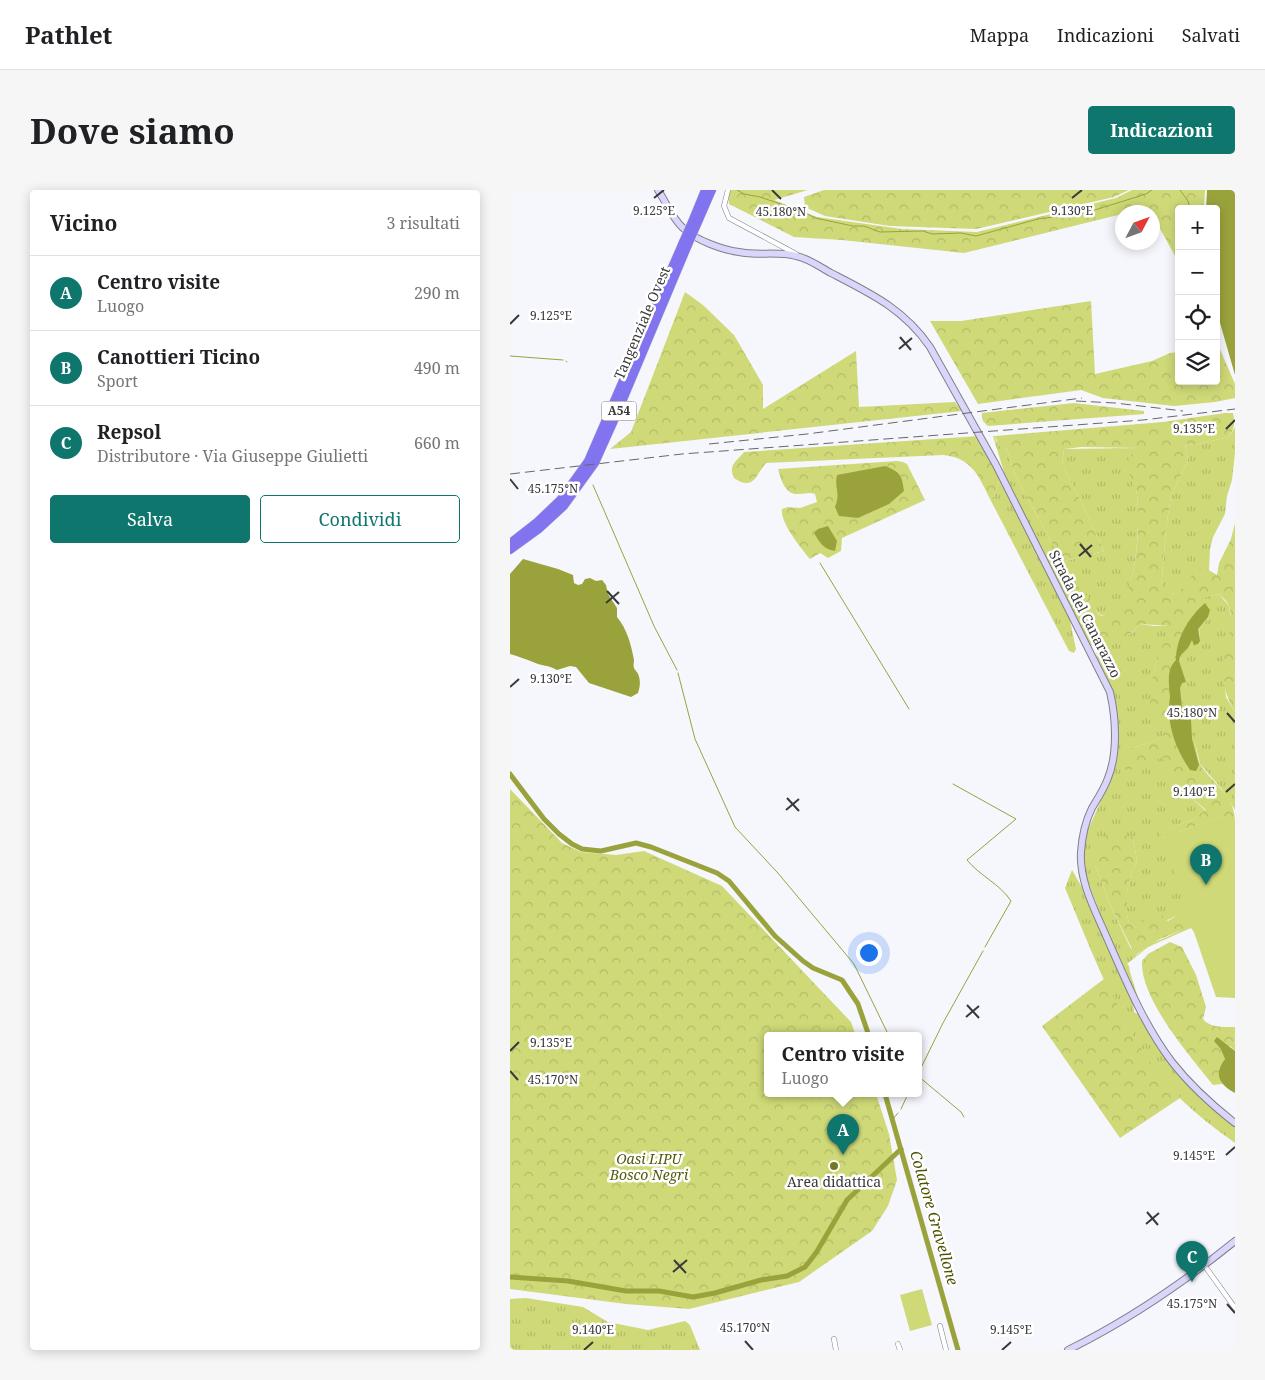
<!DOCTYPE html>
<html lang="it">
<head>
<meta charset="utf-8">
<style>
	body { margin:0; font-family:"Noto Serif",serif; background:#f6f6f6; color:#202124 }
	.controls { position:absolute; right:15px; top:15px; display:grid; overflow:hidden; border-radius:5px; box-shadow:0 2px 12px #0003 }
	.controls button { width:45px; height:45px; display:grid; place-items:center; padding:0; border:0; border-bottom:1px solid #e0e0e0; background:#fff; color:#202124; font:25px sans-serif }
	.compass { position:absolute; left:605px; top:15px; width:45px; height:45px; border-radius:50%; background:#fff; box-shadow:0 2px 12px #0003; rotate:49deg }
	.you { position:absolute; left:358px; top:762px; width:18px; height:18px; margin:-12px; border:4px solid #fff; border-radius:50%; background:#1a73e8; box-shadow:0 0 0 8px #1a73e833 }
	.badge { display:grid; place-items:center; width:32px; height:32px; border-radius:50%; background:#0f766e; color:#fff; font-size:16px; font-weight:700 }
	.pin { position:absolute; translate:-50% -41px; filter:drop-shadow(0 1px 2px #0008) }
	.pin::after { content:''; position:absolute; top:26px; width:18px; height:15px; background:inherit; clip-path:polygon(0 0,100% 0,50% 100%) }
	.popup { position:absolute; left:254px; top:842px; width:158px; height:65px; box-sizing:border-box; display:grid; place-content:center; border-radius:5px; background:#fff; filter:drop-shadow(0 1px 4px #0005); font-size:16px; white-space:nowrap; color:#757577 }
	.popup b { font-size:19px; color:#202124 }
	.popup::after { content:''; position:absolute; left:50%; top:100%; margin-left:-10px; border:10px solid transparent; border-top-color:#fff }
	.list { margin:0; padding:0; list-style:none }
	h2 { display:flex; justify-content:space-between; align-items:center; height:65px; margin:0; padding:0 20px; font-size:21px }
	h2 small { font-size:16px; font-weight:400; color:#757577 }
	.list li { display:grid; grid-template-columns:32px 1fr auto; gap:15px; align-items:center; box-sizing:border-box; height:75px; padding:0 20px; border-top:1px solid #e0e0e0 }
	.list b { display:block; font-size:19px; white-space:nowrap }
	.list p { margin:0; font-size:16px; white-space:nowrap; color:#757577 }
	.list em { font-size:16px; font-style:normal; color:#757577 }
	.actions { display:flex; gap:10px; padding:15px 20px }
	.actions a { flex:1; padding:11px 0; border:1px solid #0f766e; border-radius:5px; text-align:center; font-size:18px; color:#0f766e }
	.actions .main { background:#0f766e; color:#fff }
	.icon { flex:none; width:28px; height:28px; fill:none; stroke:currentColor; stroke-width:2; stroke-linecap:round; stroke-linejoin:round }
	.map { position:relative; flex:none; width:725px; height:1160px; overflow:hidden; border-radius:5px }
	header { display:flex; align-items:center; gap:30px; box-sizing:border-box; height:70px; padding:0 25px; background:#fff; border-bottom:1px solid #e0e0e0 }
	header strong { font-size:24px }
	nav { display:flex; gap:28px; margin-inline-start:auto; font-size:18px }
	.intro { display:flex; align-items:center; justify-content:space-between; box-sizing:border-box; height:120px; padding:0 30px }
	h1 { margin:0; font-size:35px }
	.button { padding:12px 22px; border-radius:5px; background:#0f766e; color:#fff; font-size:18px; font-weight:700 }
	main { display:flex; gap:30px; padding:0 30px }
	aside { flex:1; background:#fff; border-radius:5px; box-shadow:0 2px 12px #0003 }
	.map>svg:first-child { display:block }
	.grass { fill:url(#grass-tufts); fill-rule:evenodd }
	.forest { fill:url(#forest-crowns) }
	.garden { fill:#cfd977 }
	.water { fill:#9aa33b }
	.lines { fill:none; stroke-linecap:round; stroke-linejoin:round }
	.stream { stroke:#9aa33b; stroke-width:1 }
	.canal { stroke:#9aa33b; stroke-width:5 }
	.street-casing { stroke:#818187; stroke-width:5.5 }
	.secondary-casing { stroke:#818187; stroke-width:8 }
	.highway-casing { stroke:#d3d3d4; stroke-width:9 }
	.street { stroke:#fff; stroke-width:4.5 }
	.secondary { stroke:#dad5fa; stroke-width:6 }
	.highway { stroke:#8273ef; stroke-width:8 }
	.rail { stroke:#67676b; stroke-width:1; stroke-dasharray:10 5; stroke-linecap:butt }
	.highway-bridge-casing { stroke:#d3d3d4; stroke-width:9; stroke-linecap:butt }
	.highway-bridge { stroke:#8273ef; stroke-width:8 }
	.ticks { fill:none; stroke:#39393c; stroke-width:2 }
	.poi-dot { fill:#727923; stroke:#fff; stroke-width:2 }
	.labels { text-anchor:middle; stroke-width:5; stroke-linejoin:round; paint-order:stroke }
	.shield { fill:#fff; stroke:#747476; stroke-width:1 }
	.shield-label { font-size:12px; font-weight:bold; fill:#39393c }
	.street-label { font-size:14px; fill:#39393c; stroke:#fff }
	.park-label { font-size:14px; font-style:italic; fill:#54590c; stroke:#fff }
	.poi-label { font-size:14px; fill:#39393c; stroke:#fff }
	.water-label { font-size:15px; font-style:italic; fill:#4e5301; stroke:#fff }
	.ticks-label { font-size:12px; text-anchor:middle; fill:#39393c; stroke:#fff; stroke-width:5; stroke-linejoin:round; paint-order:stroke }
</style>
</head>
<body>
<header>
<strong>Pathlet</strong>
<nav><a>Mappa</a><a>Indicazioni</a><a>Salvati</a></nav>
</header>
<div class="intro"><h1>Dove siamo</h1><a class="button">Indicazioni</a></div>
<main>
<aside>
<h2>Vicino<small>3 risultati</small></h2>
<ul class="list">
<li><span class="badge">A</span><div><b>Centro visite</b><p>Luogo</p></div><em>290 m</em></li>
<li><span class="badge">B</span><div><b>Canottieri Ticino</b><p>Sport</p></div><em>490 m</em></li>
<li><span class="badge">C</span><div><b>Repsol</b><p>Distributore · Via Giuseppe Giulietti</p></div><em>660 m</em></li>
</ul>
<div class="actions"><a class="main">Salva</a><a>Condividi</a></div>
</aside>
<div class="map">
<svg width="725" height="1160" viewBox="0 0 725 1160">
	<defs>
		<pattern id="grass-tufts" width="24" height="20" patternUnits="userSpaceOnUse" patternTransform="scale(1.25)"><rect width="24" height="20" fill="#cfd977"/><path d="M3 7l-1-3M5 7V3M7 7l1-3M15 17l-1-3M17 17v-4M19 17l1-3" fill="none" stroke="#b2bb68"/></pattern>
		<pattern id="forest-crowns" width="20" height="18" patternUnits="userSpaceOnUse" patternTransform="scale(1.25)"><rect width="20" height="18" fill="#cfd977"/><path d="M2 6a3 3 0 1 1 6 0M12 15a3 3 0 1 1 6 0" fill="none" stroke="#b2bb68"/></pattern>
	</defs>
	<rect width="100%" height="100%" fill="#f6f6fd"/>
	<g class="grass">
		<path d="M725,237V263L722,290L717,306L715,324L703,347L700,359L699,381L694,377L670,402L661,404L651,399L656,338L661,306L678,271L675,254L683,255L719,247Z"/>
		<path d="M483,246H485L486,251L496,257L505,285L552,372L594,361L567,303L552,276L554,259L630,258L620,287C623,293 627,299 627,305C630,331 628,411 601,424C588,430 585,419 580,409L572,413L589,452L580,456L497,292Z"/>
		<path d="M490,289L559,426L566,459L564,463L559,461L480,309L484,306Z"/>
		<path d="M709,404L719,416L723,438L713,474L716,507L725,522V620L711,598L690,574L682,540L683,526L673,516L672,502L674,495L671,470L672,464L678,458L682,450L690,447L689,439L699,427L694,407Z"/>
		<path d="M630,434L644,436H660L643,484L656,545L645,551L622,558L653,567L678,605L696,621L680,631L650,642L652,648L713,626L725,631L684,742L681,738L638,757L617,774L619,776L620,782L629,811L602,755L577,689L574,672V656L577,642L593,606L606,547L605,512L601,497L587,467L586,460L591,455L592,456C608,451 619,448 630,434ZM623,647L627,671L621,684L617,702V725L619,733L626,738C638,731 653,735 665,726L670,741L641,754L626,765L620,757L602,719L585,675Z"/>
		<path d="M562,680L573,699L623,812L624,822L630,825L661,876L683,901L725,937V953C697,933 668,910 646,882C606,828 581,759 555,698Z"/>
		<path d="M16,1108L73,1117L98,1132L138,1140L175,1131L180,1135L190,1160H0V1109Z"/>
	</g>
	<g class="forest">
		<path d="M221,0H298L264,10L307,27L392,39L467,42L606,8L622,0H695L694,19H669V73L643,26L642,22H640L638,18L612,22V24L454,63L332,50L284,47L219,14L218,6Z"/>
		<path d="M314,0H619L604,7L466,39L380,36L315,26L295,17L294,7Z"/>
		<path d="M175,102L193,115L224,145L253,195V219L346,161L349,217L445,212L452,221L100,259L121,242Z"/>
		<path d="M581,111L585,184L642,171L660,163L669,162V191H706V150L725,194V208L705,212L664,216L593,208L571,200L468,214L420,131H451Z"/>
		<path d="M564,213L634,221V224L478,236C473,232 471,229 472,223Z"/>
		<path d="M715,223H723C725,235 725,236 719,247L683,255L675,254L678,271L661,306L656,338L651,399L655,398L661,404L669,402L687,379L694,377L707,385L709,373L721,349L725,333V522C716,507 711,491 713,473C716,455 725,434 719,416C717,411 712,407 709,404L694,407L701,420L699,427L689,439L690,451L688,455L684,456L682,451L678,458L673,464L671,469L679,491C671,498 673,507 673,516L683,526C683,536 686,567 691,576C704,594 725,607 725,631L713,626L652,648L649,642L680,631L696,620L678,605L666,602L653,567L618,581L611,577L614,565L622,558L645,551L656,545L640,515L643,484L659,436L630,434C620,446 607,454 592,456L585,445L564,393L580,409L588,424L592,426C629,422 630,333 627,305C627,299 622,293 620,287C619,281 619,274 618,268L630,258L571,257L554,259L552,276L567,303L594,361L552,372L505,285L496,257L489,256L485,246L653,232Z"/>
		<path d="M469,246L490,289L484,306L480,309C468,285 462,268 433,265L256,273C246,284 244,302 224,288C218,275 226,272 234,262Z"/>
		<path d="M387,271L393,272L397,274L415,310L332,348L331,361L318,368L310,363L300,369C292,359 270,333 272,319L278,317L290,318L307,312L305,304C299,302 295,304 289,304C275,305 271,290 268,279Z"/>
		<path d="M0,599L52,653L71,662L106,665L134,661L212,696L341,832L346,846H258V904H366L379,944L387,990L378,1016L362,1041L289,1092L179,1119L116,1114L0,1099Z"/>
		<path d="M611,644L623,647L627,671L621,684L617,702V725L619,733L626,738L631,734L640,723L651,724L658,731L672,722L677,738L650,749L625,765L602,719L585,675L588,656L595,645Z"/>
		<path d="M660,752L672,757L686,785L696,817L693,829C699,838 716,837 725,837V861L720,856L710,858L715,869L709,885L712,894L703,895C680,866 630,809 632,771L638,764Z"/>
		<path d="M594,789L627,852L647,882L670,908L610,948L532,836Z"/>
	</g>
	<g class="garden">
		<path d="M713,626L725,631V808L706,807L652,648Z"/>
		<path d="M412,1099L422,1135L400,1141L390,1105Z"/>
	</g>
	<g class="water">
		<path d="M697,0H725V185L706,119V19H696Z"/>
		<path d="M375,276C390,282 392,285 394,301L379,314L348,328L329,326L325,317C331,301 324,299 327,285Z"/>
		<path d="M318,336L327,351L325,361C313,359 310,353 304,343L308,339Z"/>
		<path d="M13,369L48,379L63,385L64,393L68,395L72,394L75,389L80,388L86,391L92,390L96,395L98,404L107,418V427C117,439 121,454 124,470C124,473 123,475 124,478C124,479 128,483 128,484C131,491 130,497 128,503L121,507L79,493L66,477L60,476L47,480C39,475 31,476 23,472C15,469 8,466 0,464V384Z"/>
		<path d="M695,413L700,420L698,427L688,439L690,451L688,454L684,455L682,450L678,458L670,466L669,471L676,492L672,493L670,498L672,518L681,530L682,549L689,575L686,581L680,580C668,562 660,544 659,522C658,517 660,512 660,506C659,493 656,480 666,470C666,448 679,427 695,413Z"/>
		<path d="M707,847L725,861V903C710,895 703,885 715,869L710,858L704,851Z"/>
	</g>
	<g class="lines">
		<g class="stream">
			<path d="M227,0L234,4L250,7L292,21L305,28L343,36H354L370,42L413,41L422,44L451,43L466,46L528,29L575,23L636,4L642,0"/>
			<path d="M670,0L678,11L680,19"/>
			<path d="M0,166L53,170"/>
			<path d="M56,171L57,172"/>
			<path d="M83,295L144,436L167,480"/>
			<path d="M310,373L399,519"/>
			<path d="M168,483L185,549L225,637L267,682L344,774L379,846"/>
			<path d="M443,594L506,629L457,670C470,686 490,694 501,711L475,757"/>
			<path d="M408,884L433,833L473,761"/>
			<path d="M408,886L451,922L454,927"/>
			<path d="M391,919L398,904"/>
			<path d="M382,930L388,923"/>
		</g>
		<g class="canal">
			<path d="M0,584L34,629L49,644L62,654L72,659L91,661L126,653L141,657L207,683L219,691L265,746L293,771L303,778L332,790L348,814L359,846"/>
			<path d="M375,904L448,1160"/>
			<path d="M0,1087L58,1091L116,1101H149L183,1107L205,1103L251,1090L277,1086L295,1077L306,1063L337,1010L391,959"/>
		</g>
		<g class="street-casing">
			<g id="street">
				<path d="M218,0L214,16L219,28L286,64"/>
				<path d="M697,1079L725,1118"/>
				<path d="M430,1136L436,1160"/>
				<path d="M324,1149L326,1160"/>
				<path d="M388,1154L390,1160"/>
			</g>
		</g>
		<g class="secondary-casing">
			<g id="secondary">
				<path d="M148,0C156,12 162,28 173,38C185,50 213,60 229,62C248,66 267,61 286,66C298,68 310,77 321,83C360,103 394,119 420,157L486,275L600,502C606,528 608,563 598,588C594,599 588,608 582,618C575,632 572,647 571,662C569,692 586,722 597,748C616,791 634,835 662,872C680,895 702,915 725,933"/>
				<path d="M558,1160C619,1130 673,1093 725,1051"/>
			</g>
		</g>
		<g class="highway-casing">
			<g id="highway">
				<path d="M184,27L195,0"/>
				<path d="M189,30L202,0"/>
				<path d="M0,353L27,332L50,310L78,271L173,52"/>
				<path d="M0,360L29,339L54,316L85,273L107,224L178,55"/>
			</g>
		</g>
		<use href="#street" class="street"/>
		<use href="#secondary" class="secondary"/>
		<use href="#highway" class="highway"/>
		<g class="rail">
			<path d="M566,211L605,213L673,221"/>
			<path d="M199,254L297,244L572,208"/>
			<path d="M0,284L172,264L633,230L725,219"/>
		</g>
		<g class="highway-bridge-casing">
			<g id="highway-bridge">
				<path d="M173,52L184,27"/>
				<path d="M178,55L189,30"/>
			</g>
		</g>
		<use href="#highway-bridge" class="highway-bridge"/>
	</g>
	<path class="ticks" d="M262,0L271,9M144,8L154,0M562,8L572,0M0,134L9,125M390,147L401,160M389,159L402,148M716,239L725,230M0,289L8,299M570,354L581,367M569,366L582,355M97,401L109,414M96,413L109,402M0,497L9,489M717,523L725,532M716,602L725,594M277,608L289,621M276,620L289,609M457,815L469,828M456,827L469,816M0,861L9,852M0,881L8,890M716,965L725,957M637,1022L648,1035M636,1034L649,1023M164,1070L176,1083M163,1082L177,1070M717,1114L725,1123M235,1151L243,1160M74,1160L83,1152M492,1160L501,1152"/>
	<circle class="poi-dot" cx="324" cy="976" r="5"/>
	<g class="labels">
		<rect class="shield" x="91.5" y="211.5" width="35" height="19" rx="4"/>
		<g class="shield-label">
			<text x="109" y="225">A54</text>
		</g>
		<g class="street-label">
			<text transform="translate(132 133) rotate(-67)" y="5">Tangenziale Ovest</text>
			<text transform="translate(575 424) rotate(63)" y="5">Strada del Canarazzo</text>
		</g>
		<g class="park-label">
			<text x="139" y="974">Oasi LIPU<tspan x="139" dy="16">Bosco Negri</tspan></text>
		</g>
		<g class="poi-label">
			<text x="324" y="997">Area didattica</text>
		</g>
		<g class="water-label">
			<text transform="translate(424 1028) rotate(74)" y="5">Colatore Gravellone</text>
		</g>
	</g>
	<g class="ticks-label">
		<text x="144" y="25">9.125°E</text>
		<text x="562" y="25">9.130°E</text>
		<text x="271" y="26">45.180°N</text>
		<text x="41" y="130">9.125°E</text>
		<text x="684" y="243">9.135°E</text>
		<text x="43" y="303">45.175°N</text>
		<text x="41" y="493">9.130°E</text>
		<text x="682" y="527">45.180°N</text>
		<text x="684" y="606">9.140°E</text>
		<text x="41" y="857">9.135°E</text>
		<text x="43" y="894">45.170°N</text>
		<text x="684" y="970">9.145°E</text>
		<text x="682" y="1118">45.175°N</text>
		<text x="235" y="1142">45.170°N</text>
		<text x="83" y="1144">9.140°E</text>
		<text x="501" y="1144">9.145°E</text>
	</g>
</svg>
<div class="controls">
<button>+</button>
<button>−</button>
<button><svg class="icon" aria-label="locate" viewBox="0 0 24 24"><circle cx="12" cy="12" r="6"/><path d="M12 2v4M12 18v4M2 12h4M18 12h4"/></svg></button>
<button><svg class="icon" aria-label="layers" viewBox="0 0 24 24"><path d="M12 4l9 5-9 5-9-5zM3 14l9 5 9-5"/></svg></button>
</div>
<svg class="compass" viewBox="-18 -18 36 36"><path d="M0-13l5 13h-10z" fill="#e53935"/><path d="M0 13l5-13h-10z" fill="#757577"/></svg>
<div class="you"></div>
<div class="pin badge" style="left:333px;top:965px">A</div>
<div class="popup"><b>Centro visite</b>Luogo</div>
<div class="pin badge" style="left:696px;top:695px">B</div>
<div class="pin badge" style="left:682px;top:1092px">C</div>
</div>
</main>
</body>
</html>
